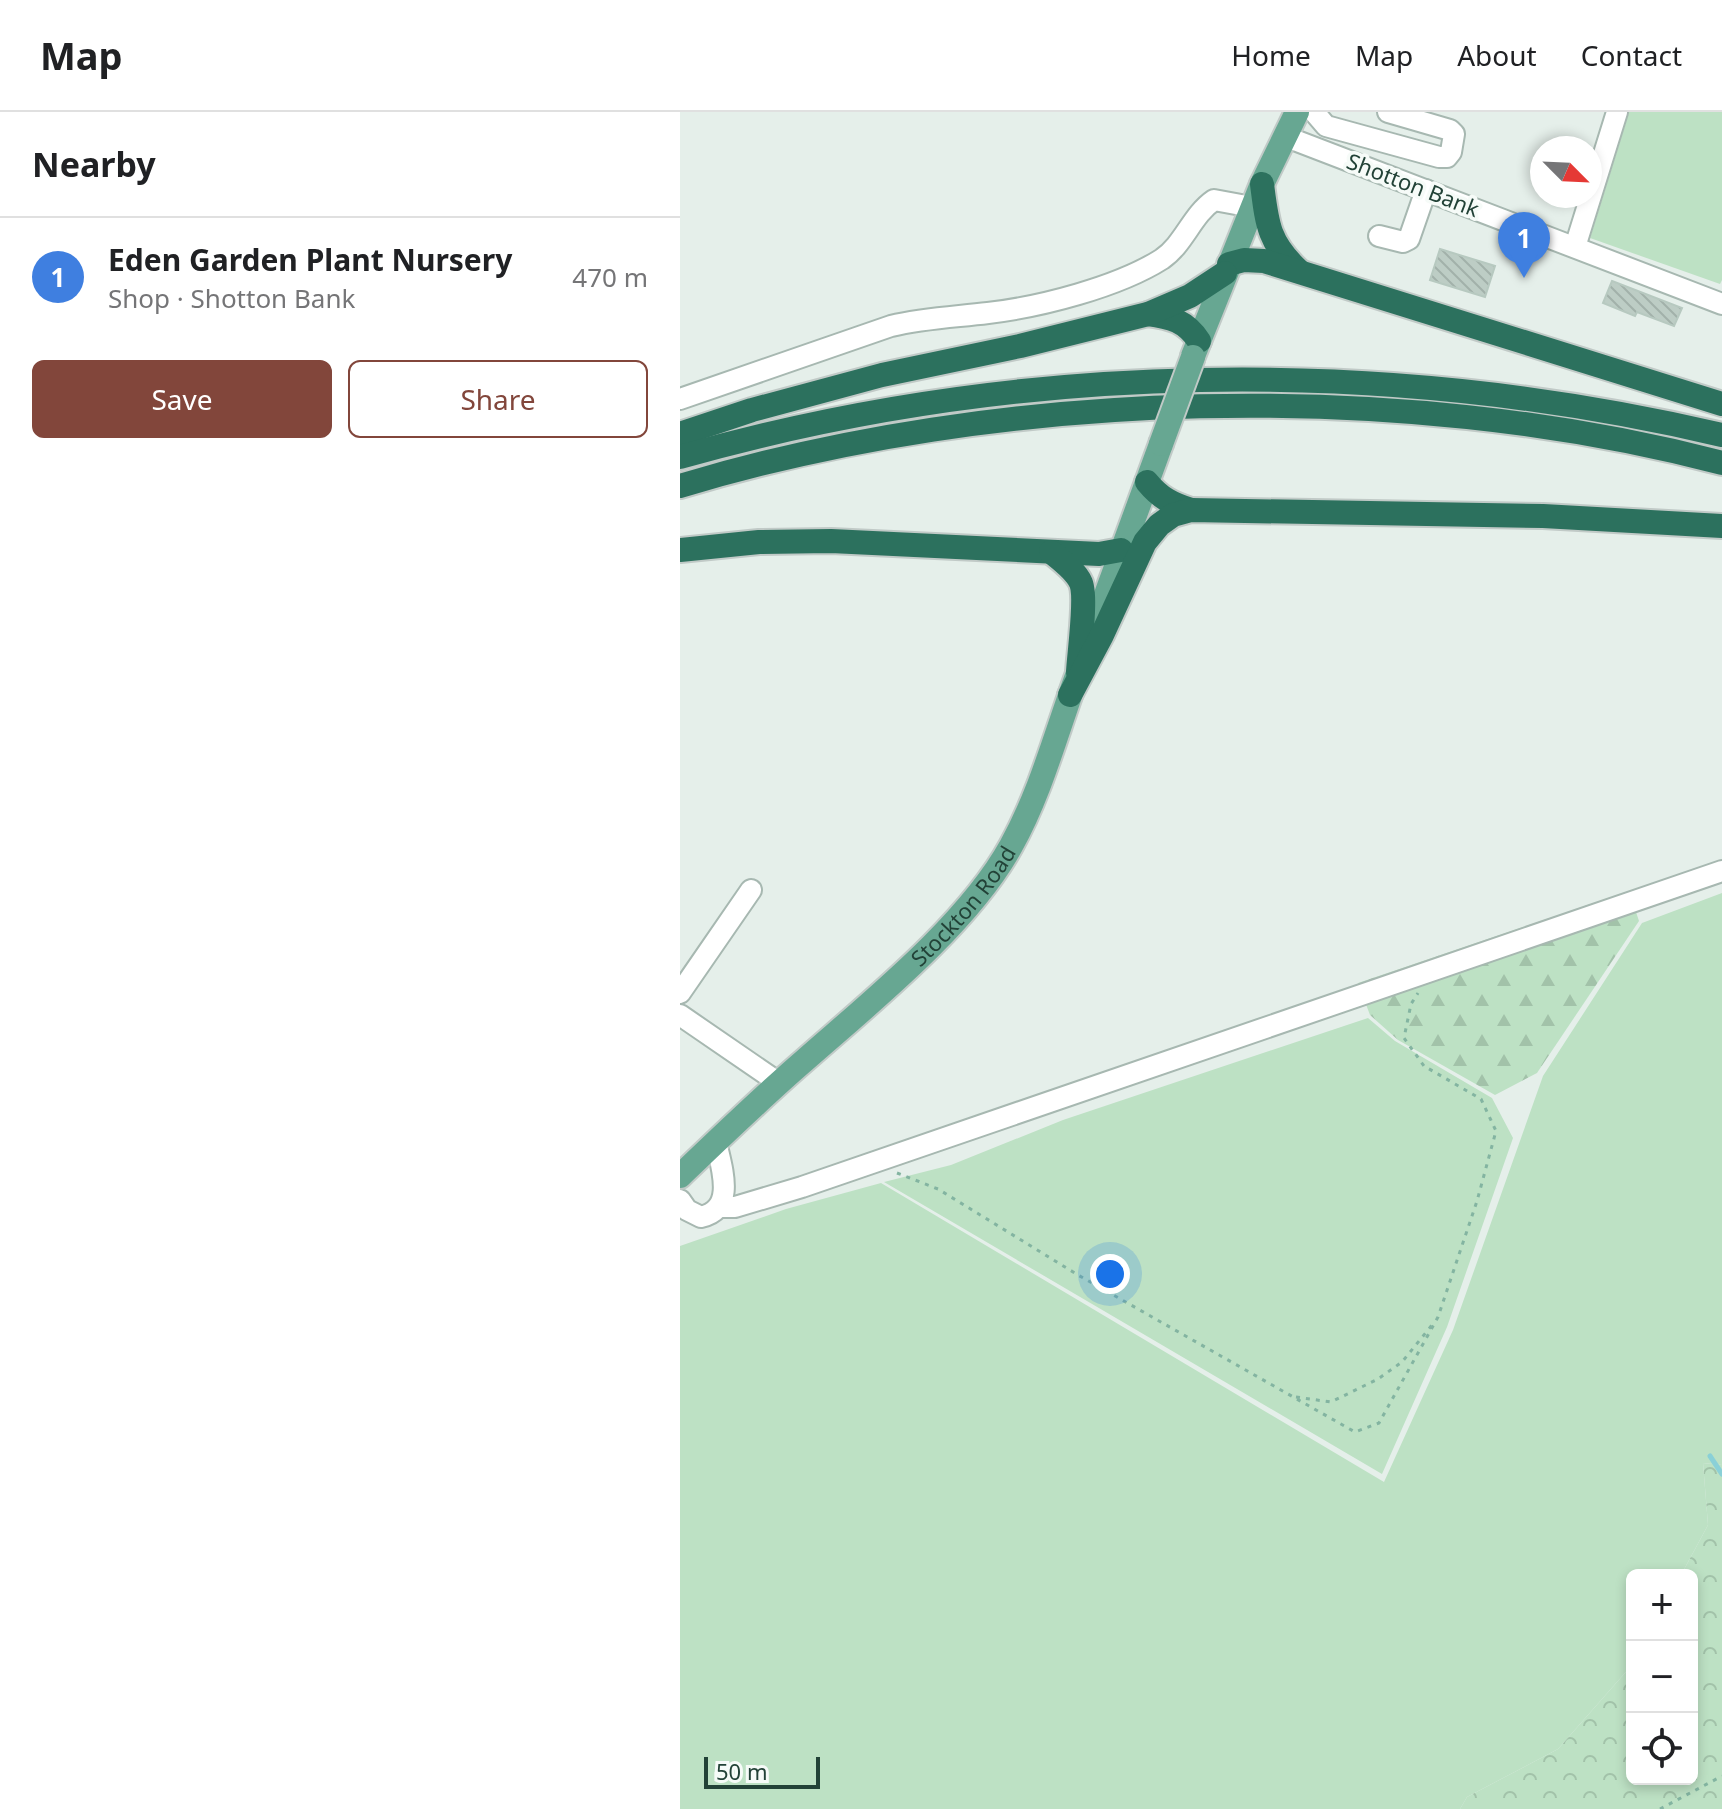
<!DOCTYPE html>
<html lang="en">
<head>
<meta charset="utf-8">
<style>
	body { margin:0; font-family:"Noto Sans",sans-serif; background:#f6f6f6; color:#202124 }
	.controls { position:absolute; right:24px; bottom:24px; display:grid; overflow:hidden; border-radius:12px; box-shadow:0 4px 12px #0003 }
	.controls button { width:72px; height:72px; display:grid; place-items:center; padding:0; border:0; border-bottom:2px solid #e0e0e0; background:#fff; color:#202124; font:40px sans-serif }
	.compass { position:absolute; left:850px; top:24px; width:72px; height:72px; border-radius:50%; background:#fff; box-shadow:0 4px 12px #0003; rotate:114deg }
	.scale { position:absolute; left:24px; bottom:20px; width:116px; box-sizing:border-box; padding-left:8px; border:4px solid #224237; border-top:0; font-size:22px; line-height:28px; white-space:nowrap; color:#224237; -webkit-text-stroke:6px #f6fbf8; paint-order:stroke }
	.you { position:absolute; left:430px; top:1162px; width:28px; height:28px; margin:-20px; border:6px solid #fff; border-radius:50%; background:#1a73e8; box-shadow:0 0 0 12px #1a73e833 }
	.badge { display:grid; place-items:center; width:52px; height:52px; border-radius:50%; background:#82463b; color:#fff; font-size:26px; font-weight:700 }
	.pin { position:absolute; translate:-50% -66px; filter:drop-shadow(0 2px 4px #0008) }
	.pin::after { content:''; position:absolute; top:42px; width:28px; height:24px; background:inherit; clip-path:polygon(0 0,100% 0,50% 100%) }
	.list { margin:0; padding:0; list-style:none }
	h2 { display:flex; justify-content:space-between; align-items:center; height:104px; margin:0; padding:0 32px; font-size:34px }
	h2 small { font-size:26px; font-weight:400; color:#757577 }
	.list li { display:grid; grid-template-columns:52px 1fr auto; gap:24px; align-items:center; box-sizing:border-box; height:120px; padding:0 32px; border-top:2px solid #e0e0e0 }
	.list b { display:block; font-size:30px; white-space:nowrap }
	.list p { margin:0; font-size:26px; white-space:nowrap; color:#757577 }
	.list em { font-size:26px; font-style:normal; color:#757577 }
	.actions { display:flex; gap:16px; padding:24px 32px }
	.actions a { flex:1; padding:18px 0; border:2px solid #82463b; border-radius:12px; text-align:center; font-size:28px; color:#82463b }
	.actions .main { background:#82463b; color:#fff }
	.icon { flex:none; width:44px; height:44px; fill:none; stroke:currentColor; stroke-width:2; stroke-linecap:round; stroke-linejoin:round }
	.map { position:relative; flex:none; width:1042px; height:1697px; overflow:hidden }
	header { display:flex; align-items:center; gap:48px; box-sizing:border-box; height:112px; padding:0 40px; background:#fff; border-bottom:2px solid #e0e0e0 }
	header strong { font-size:38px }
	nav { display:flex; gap:44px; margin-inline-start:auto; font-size:28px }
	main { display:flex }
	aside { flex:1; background:#fff }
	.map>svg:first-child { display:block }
	.green { fill:#bde1c4 }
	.forest { fill:url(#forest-firs) }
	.park { fill:url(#park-crowns) }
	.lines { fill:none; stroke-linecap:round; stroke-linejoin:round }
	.stream { stroke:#8ad0d7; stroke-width:5 }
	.building { fill:url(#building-back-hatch); stroke:#b7c9c0; stroke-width:2 }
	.minor-casing { stroke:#a7b8b1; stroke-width:24 }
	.major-casing { stroke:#c1cac7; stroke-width:28 }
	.highway-casing { stroke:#c1cac7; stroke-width:28 }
	.path { stroke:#83b4a1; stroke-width:3; stroke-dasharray:4 6; stroke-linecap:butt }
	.minor { stroke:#fff; stroke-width:20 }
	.major { stroke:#67a792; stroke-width:24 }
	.highway { stroke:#2c715e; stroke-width:24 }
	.major-bridge-casing { stroke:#c1cac7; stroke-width:28; stroke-linecap:butt }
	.major-bridge { stroke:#67a792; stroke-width:24 }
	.labels { text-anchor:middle; stroke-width:7; stroke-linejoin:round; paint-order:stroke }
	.street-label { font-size:22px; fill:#224237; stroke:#f6fbf8 }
</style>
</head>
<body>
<header>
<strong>Map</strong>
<nav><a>Home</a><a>Map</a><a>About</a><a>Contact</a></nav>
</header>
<main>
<aside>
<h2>Nearby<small></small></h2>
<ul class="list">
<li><span class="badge" style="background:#3f7fe0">1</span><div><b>Eden Garden Plant Nursery</b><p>Shop · Shotton Bank</p></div><em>470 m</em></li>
</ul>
<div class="actions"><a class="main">Save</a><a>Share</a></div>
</aside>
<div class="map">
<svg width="1042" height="1697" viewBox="0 0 1042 1697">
	<defs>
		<pattern id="forest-firs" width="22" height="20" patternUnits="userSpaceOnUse" patternTransform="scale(2)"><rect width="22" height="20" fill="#bde1c4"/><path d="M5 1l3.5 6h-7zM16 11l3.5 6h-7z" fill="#a2c2a9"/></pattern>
		<pattern id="park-crowns" width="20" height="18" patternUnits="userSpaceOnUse" patternTransform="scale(2)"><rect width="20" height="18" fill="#bde1c4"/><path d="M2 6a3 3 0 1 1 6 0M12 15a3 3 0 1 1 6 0" fill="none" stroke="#a2c2a9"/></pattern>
		<pattern id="building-back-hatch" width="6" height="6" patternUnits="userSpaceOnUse" patternTransform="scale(2)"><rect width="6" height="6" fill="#bdcdc5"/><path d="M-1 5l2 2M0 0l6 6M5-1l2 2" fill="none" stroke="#a2b1aa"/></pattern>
	</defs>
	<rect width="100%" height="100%" fill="#e5efea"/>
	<g class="green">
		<path d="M949,0H1042V168L1040,172L910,126Z"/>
		<path d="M1042,781V1353L1023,1351L1028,1413L1001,1463H952V1553L878,1637L787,1685L780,1697H0V1134L106,1097L201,1071L704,1370L773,1218L863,964L962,811Z"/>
		<path d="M688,906L715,929L812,986L833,1026L767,1215L702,1362L204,1070L271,1053L383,1008Z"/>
	</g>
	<path class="forest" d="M949,779L959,809L857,961L815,983L718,928L690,903L678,871Z"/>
	<path class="park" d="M1023,1351L1042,1353V1697H780L787,1685L878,1637L952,1553V1667H1012V1463H1001L1028,1413Z"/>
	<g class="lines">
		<path class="stream" d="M1030,1344L1042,1362"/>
	</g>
	<g class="building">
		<path d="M760,137L815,154L805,185L750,168Z"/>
		<path d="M932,169L1002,196L994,214L957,200L955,204L923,191Z"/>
	</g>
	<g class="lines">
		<g class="minor-casing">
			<g id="minor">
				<path d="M634,0L646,14L759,45H767L771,40L774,22L770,18L708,0"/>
				<path d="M604,24L1042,192"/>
				<path d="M699,124L723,130L729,127L746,78"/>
				<path d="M895,135L937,0"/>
				<path d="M0,287L211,214C244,206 275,205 308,201C360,195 438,175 482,147C504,132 512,103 534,88L572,95"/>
				<path d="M0,881L71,778"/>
				<path d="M0,903L99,971"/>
				<path d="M0,1088L7,1098L21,1105C56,1097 42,1057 36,1030"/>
				<path d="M41,1095H55L122,1075L1042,759"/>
			</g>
		</g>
		<g class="major-casing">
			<g id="major">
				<path d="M513,244L582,72L617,0"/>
				<path d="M409,529L481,332"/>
				<path id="s1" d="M0,1064C41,1025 82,985 125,948C192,889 288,812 331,734C361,680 376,621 397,564"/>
			</g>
		</g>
		<g class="highway-casing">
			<g id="highway">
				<path d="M582,72C587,111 588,130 618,158"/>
				<path d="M549,152L564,148L584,149L1042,292"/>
				<path d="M468,202C491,205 506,209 519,229"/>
				<path d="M0,322L72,298L202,263L340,234L468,202L510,184L545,161"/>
				<path d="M0,345C338,249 700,243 1042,323"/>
				<path d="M467,370C480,386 492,392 511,398"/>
				<path d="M0,374C321,277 718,266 1042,351"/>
				<path d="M0,438L79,430L151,429L419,442L441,438"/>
				<path d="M371,440C381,448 396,459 401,471C407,486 399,541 398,560"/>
				<path d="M390,583L422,523L465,430L479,413L493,403L511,398L863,404L1042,414"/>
			</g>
		</g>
		<g class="path">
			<path d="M217,1061L258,1077L398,1163L675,1320L699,1311L758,1205L797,1089L816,1019L801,987L744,954L724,926L731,892L738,881"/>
			<path d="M616,1285L651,1290L698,1267L722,1250L752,1213"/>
			<path d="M980,1697L1042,1664"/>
		</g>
		<use href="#minor" class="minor"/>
		<use href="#major" class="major"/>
		<use href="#highway" class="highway"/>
		<g class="major-bridge-casing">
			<path id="major-bridge" d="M481,332L513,245"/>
		</g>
		<use href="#major-bridge" class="major-bridge"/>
	</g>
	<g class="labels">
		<g class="street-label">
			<text transform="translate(733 73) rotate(21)" y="8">Shotton Bank</text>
			<text dy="8" stroke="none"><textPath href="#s1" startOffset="392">Stockton Road</textPath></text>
		</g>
	</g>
</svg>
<div class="controls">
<button>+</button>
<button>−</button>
<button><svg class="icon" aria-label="locate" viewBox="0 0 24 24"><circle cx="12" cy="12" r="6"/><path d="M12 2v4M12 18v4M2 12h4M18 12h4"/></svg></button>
</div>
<svg class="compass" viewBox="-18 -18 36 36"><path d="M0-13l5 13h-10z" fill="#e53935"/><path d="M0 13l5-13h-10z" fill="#757577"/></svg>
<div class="scale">50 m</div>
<div class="you"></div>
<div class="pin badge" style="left:844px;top:166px;background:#3f7fe0">1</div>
</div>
</main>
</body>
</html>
